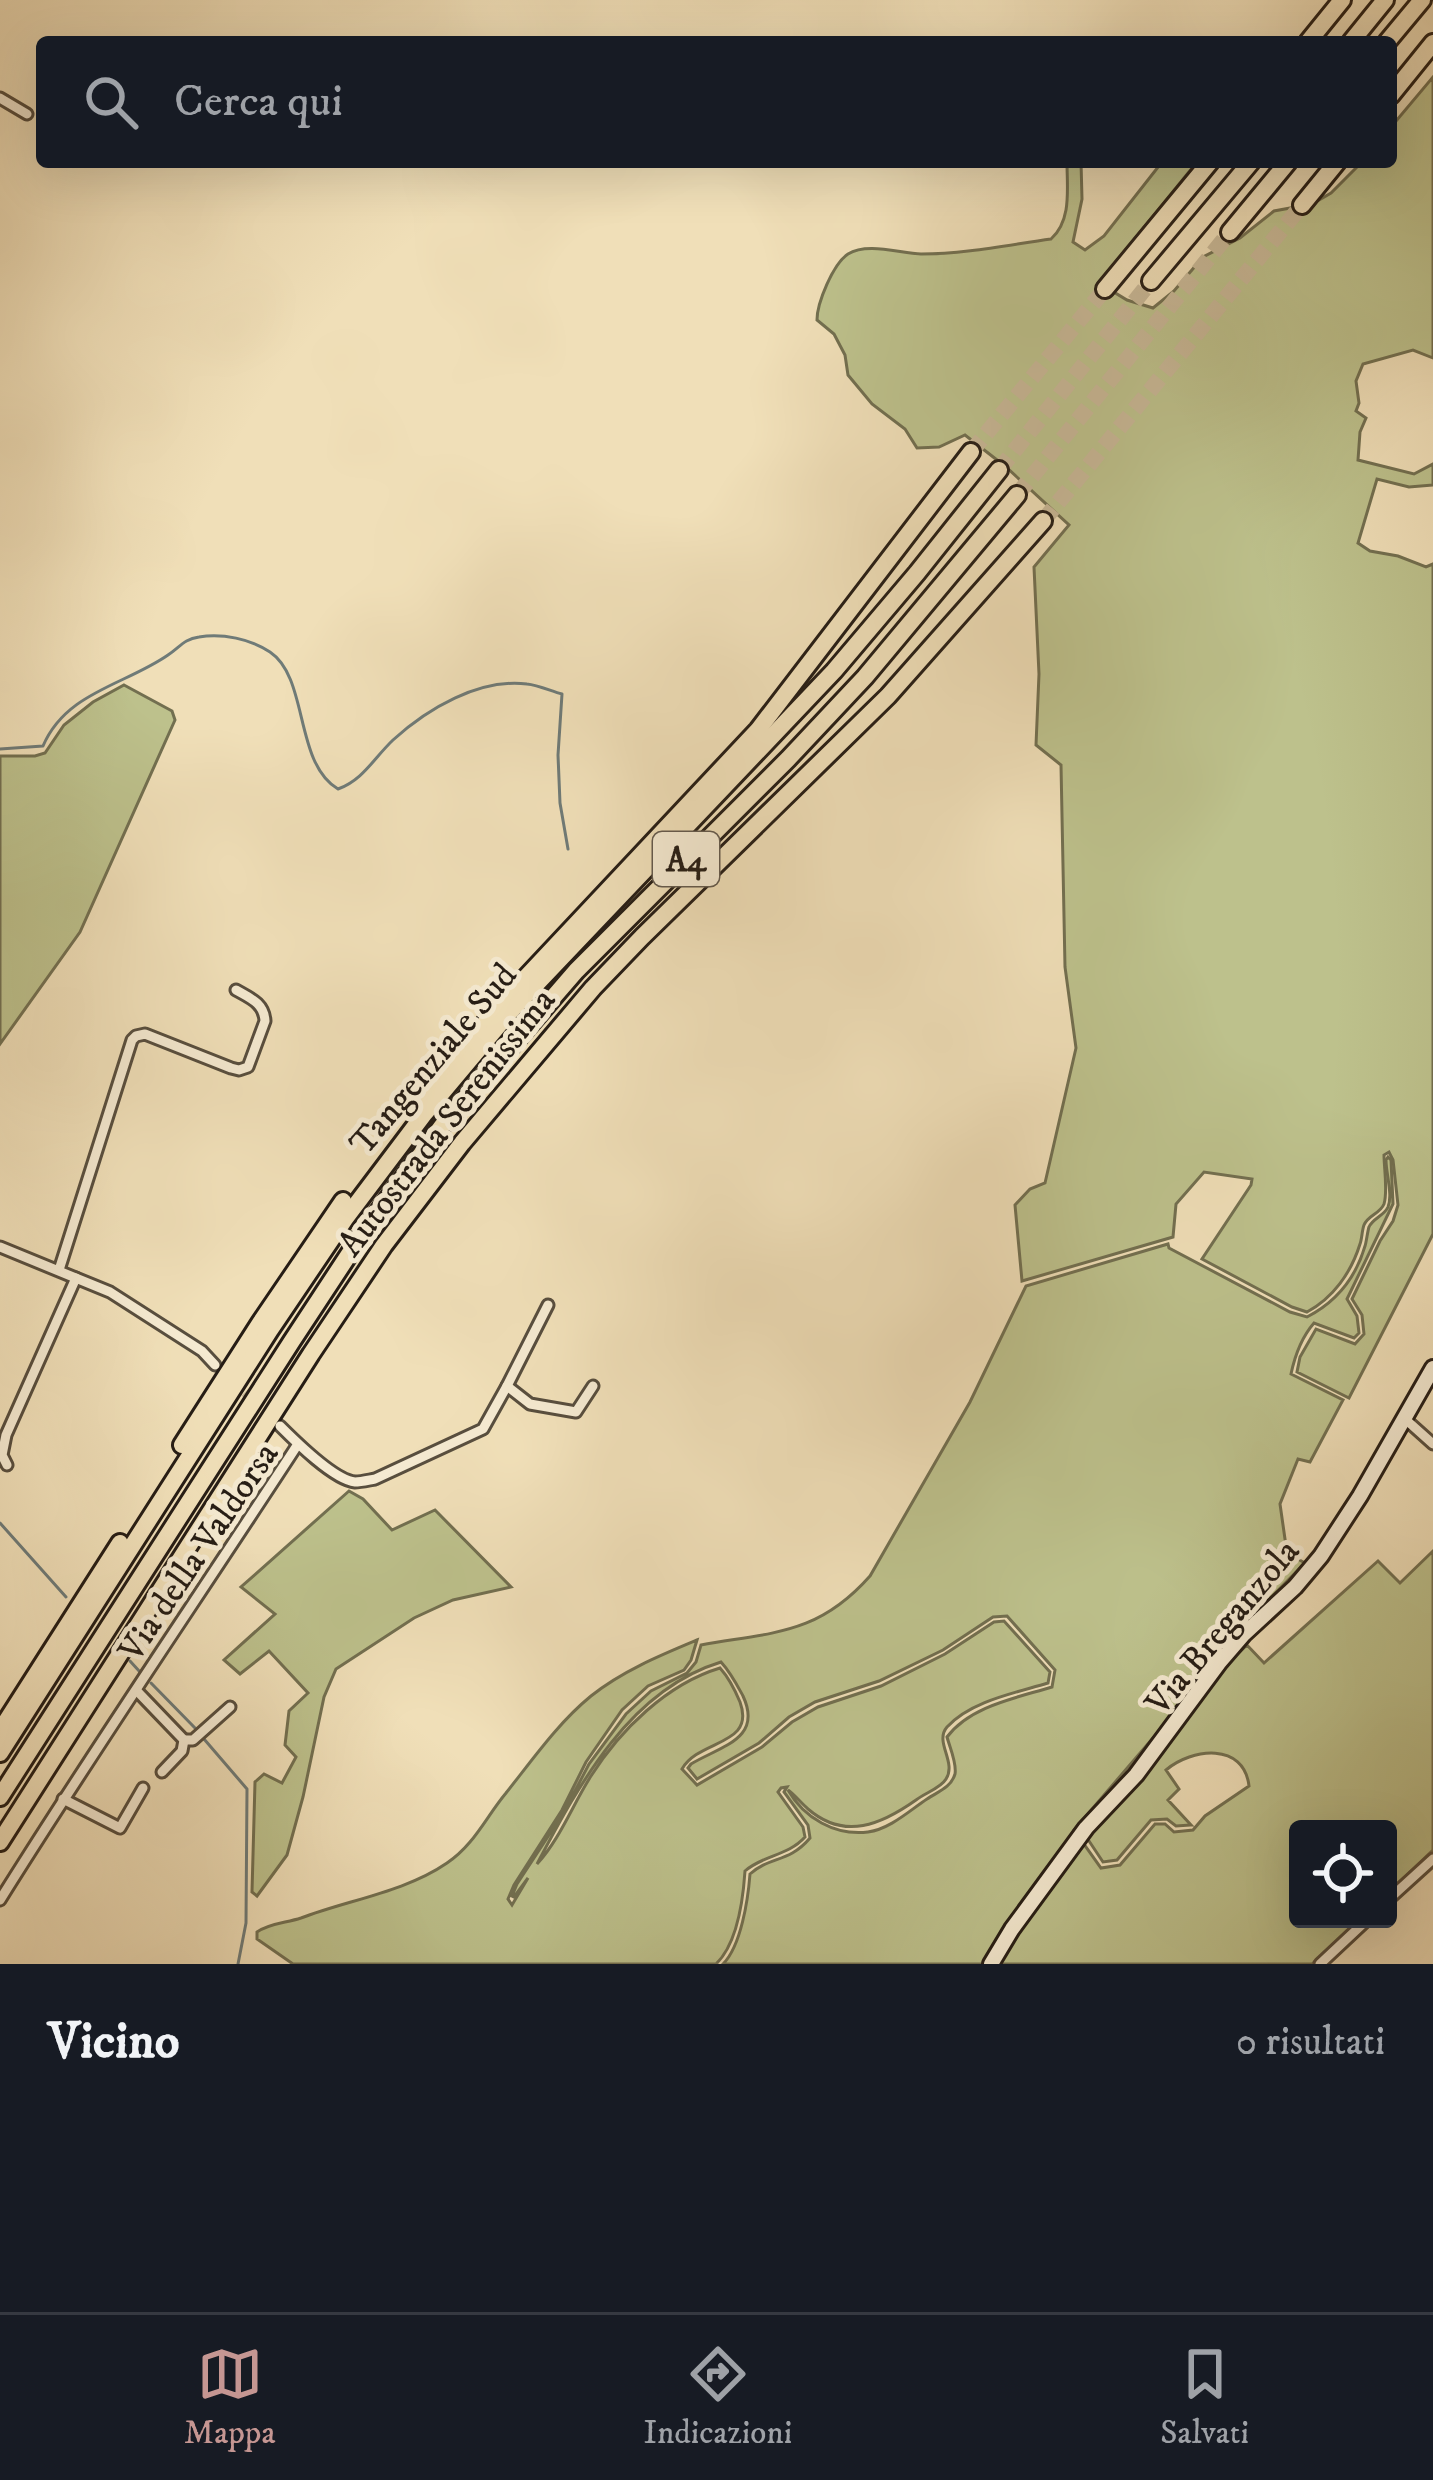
<!DOCTYPE html>
<html lang="it">
<head>
<meta charset="utf-8">
<style>
	body { margin:0; font-family:"IM FELL DW Pica",serif; background:#20242c; color:#f1f3f6 }
	.controls { position:absolute; right:36px; bottom:36px; display:grid; overflow:hidden; border-radius:12px; box-shadow:0 12px 48px #0002 }
	.controls button { width:108px; height:108px; display:grid; place-items:center; padding:0; border:0; border-bottom:3px solid #363941; background:#171b24; color:#f1f3f6; font:60px sans-serif }
	.list { margin:0; padding:0; list-style:none }
	h2 { display:flex; justify-content:space-between; align-items:center; height:156px; margin:0; padding:0 48px; font-size:51px }
	h2 small { font-size:39px; font-weight:400; color:#9ea1a6 }
	.icon { flex:none; width:66px; height:66px; fill:none; stroke:currentColor; stroke-width:2; stroke-linecap:round; stroke-linejoin:round }
	.map { position:relative; flex:none; width:1433px; height:1964px; overflow:hidden }
	.search { position:absolute; background:#171b24; box-shadow:0 12px 48px #0002; left:36px; right:36px; top:36px; height:132px; display:flex; align-items:center; gap:30px; box-sizing:border-box; padding:0 42px; border-radius:12px; color:#9ea1a6; font-size:45px }
	.sheet { height:348px; background:#171b24 }
	nav { display:flex; justify-content:space-around; align-items:center; box-sizing:border-box; height:168px; border-top:3px solid #363941; background:#171b24; font-size:33px; color:#9ea1a6 }
	nav a { display:grid; justify-items:center; gap:6px }
	nav .on { color:#c59692 }
	.map>svg:first-child { display:block }
	.green { fill:#bdc18c; stroke:#726f50; stroke-width:3; fill-rule:evenodd }
	.lines { fill:none; stroke-linecap:round; stroke-linejoin:round }
	.stream { stroke:#6f7b78; stroke-width:3 }
	.street-tunnel { stroke:#c8b897; stroke-width:9; stroke-dasharray:9 4.5; stroke-linecap:butt }
	.highway-tunnel { stroke:#c8b897; stroke-width:16; stroke-dasharray:16 8; stroke-linecap:butt }
	.street-casing { stroke:#584e3e; stroke-width:15 }
	.secondary-casing { stroke:#261d15; stroke-width:20 }
	.highway-casing { stroke:#261d15; stroke-width:22 }
	.street { stroke:#f5ead1; stroke-width:9 }
	.secondary { stroke:#f5ead1; stroke-width:14 }
	.highway { stroke:#f0dfb8; stroke-width:16 }
	.labels { text-anchor:middle; stroke-width:10; stroke-linejoin:round; paint-order:stroke }
	.shield { fill:#f5ead1; stroke:#645a4d; stroke-width:3 }
	.shield-label { font-size:33px; font-weight:bold; fill:#261d15 }
	.street-label { font-size:36px; fill:#261d15; stroke:#f5ead1 }
</style>
</head>
<body>
<div class="map">
<svg width="1433" height="1964" viewBox="0 0 1433 1964">
	<rect width="100%" height="100%" fill="#f0dfb8"/>
	<filter id="stains"><feTurbulence type="fractalNoise" baseFrequency=".00167" numOctaves="4"/><feColorMatrix values="0 0 0 0 .2 0 0 0 0 .09 0 0 0 0 .02 0 0 0 .5 -.17"/></filter>
	<radialGradient id="worn" r=".72"><stop offset=".6" stop-color="#630" stop-opacity="0"/><stop offset="1" stop-color="#630" stop-opacity=".3"/></radialGradient>
	<g class="green">
		<path d="M1433,77V358L1413,350L1363,364L1356,381L1359,403L1356,411L1366,418L1360,432L1358,460L1414,474L1433,464V485L1409,487L1377,479L1358,543L1370,551L1398,556L1426,567L1433,564V1234L1349,1398L1297,1372L1300,1357L1316,1329L1355,1344L1364,1334L1362,1315L1352,1299L1380,1241L1393,1221L1398,1205L1393,1160L1389,1152L1384,1155C1384,1168 1388,1191 1384,1204C1380,1214 1368,1215 1364,1225C1362,1230 1362,1239 1360,1244C1351,1273 1333,1298 1307,1312L1292,1307L1202,1259L1251,1185L1252,1179L1204,1172L1176,1204L1173,1237L1022,1281L1015,1205L1030,1189L1045,1183L1076,1048L1065,967L1061,765L1036,745L1039,674L1034,567L1069,525L1006,467L965,435L939,447L917,448L905,429L872,404L848,375L845,355L834,334L817,320C817,303 833,264 848,254C867,242 899,253 921,254C965,254 1008,245 1051,239C1072,220 1067,189 1067,162H1081L1082,199L1073,242L1085,250L1104,236L1162,162H1197L1099,283L1127,300L1153,308L1174,291L1203,257L1240,238L1274,211L1312,204L1331,193L1362,162H1391V127Z"/>
		<path d="M124,685L172,711L175,720L80,932L0,1044V756H35L45,753L64,725L93,702Z"/>
		<path d="M1388,1157L1391,1160L1393,1204L1347,1299L1357,1316L1359,1333L1354,1338L1314,1323C1301,1338 1295,1355 1291,1374L1343,1400L1310,1462L1298,1459L1280,1504L1287,1553L1305,1563L1214,1655L1177,1710L1074,1830L1101,1868L1120,1865L1155,1824H1165L1174,1832L1193,1830L1205,1816L1249,1786C1244,1742 1192,1748 1166,1770L1179,1789L1168,1800L1191,1825L1176,1826L1167,1819L1151,1820L1117,1860L1103,1862L1087,1838L1143,1777L1229,1662L1247,1645L1264,1663L1378,1561L1400,1583L1433,1551V1850L1388,1893V1829H1298V1919H1361L1312,1964H723C741,1946 748,1900 750,1874C770,1856 789,1863 810,1838L808,1825L784,1792L787,1787L781,1788L778,1792L803,1827L805,1837C788,1856 763,1855 745,1871C743,1901 737,1944 716,1964H293L257,1939V1932C270,1923 286,1923 301,1918C348,1900 405,1892 447,1863C474,1845 486,1817 506,1793C533,1759 558,1723 591,1696C622,1671 661,1655 697,1640L691,1660L684,1670L648,1686L622,1710L586,1762L562,1810L514,1885L508,1899L512,1905L528,1878L514,1897L512,1896L517,1884L564,1812L589,1764L626,1714L651,1691L687,1673L696,1662L701,1645C773,1632 818,1635 870,1576L970,1402L1026,1286L1168,1244L1169,1248L1290,1312L1307,1317C1336,1302 1356,1277 1365,1246C1366,1244 1368,1229 1369,1227C1373,1218 1384,1216 1388,1207C1393,1195 1386,1174 1386,1160ZM1007,1616L1055,1670L1052,1687C1016,1698 970,1706 947,1737C950,1748 957,1763 955,1774C951,1788 937,1792 927,1799C909,1811 890,1829 868,1832C835,1836 804,1818 788,1790C795,1795 801,1803 808,1809C845,1841 882,1824 916,1800C925,1793 941,1788 946,1779C957,1762 934,1742 947,1727C971,1701 1015,1693 1048,1683L1050,1672L1004,1621L994,1622L945,1654L881,1686L818,1707L792,1722L762,1747L697,1785L682,1769C699,1739 756,1746 740,1702C735,1690 729,1678 720,1668C667,1684 620,1730 591,1776C573,1804 560,1839 537,1864C579,1785 629,1690 721,1662C731,1673 736,1683 743,1696C763,1739 721,1746 691,1764L688,1768L697,1779L759,1743L789,1717L815,1702L879,1681L943,1650L993,1617Z"/>
		<path d="M349,1491L363,1499L392,1530L435,1510L511,1587L453,1600L414,1618L336,1669L324,1697L303,1797L287,1855L257,1896L252,1892L255,1782L264,1774L282,1783L296,1757L285,1745L289,1711L308,1693L269,1651L240,1674L224,1660L275,1614L241,1587Z"/>
	</g>
	<g class="lines">
		<g class="stream">
			<path d="M0,749L43,746C66,692 125,685 168,655C180,647 184,639 199,637C222,633 251,639 270,652C309,678 294,763 338,789C363,780 374,758 393,740C427,709 479,678 527,684C538,685 551,691 562,694L558,755L560,803L568,849"/>
			<path d="M0,1523L66,1597"/>
			<path d="M130,1661L140,1672"/>
			<path d="M151,1683L195,1728"/>
			<path d="M204,1739L247,1789L246,1923L238,1964"/>
		</g>
		<path class="street-tunnel" d="M215,1365L272,1418"/>
		<g class="highway-tunnel">
			<path d="M971,452L1105,289"/>
			<path d="M999,470L1151,281"/>
			<path d="M1017,495L1230,232"/>
			<path d="M1043,521L1302,205"/>
		</g>
		<g class="street-casing">
			<g id="street">
				<path d="M0,98L27,114"/>
				<path d="M0,1247L110,1292L202,1351L215,1365"/>
				<path d="M59,1270L132,1040L136,1036L145,1034L231,1068L239,1070L248,1067L265,1021C264,1003 250,998 236,990"/>
				<path d="M507,1386L548,1305"/>
				<path d="M1404,1418L1433,1444"/>
				<path d="M280,1426C295,1441 334,1480 355,1482C361,1482 369,1480 375,1479L483,1429L507,1386L530,1404L576,1412L593,1386"/>
				<path d="M7,1465L2,1455L6,1435L76,1278"/>
				<path d="M137,1691L184,1740L182,1751L162,1772"/>
				<path d="M184,1740H193L230,1707"/>
				<path d="M63,1799L120,1828L143,1788"/>
				<path d="M0,1900C96,1746 199,1596 298,1444"/>
				<path d="M1388,1900L1433,1859"/>
				<path d="M1320,1964L1368,1919"/>
			</g>
		</g>
		<g class="secondary-casing">
			<path id="secondary" d="M991,1964L1012,1929L1086,1828L1136,1775L1219,1663L1244,1634L1295,1587L1321,1556L1360,1496L1433,1368"/>
		</g>
		<g class="highway-casing">
			<g id="highway">
				<path d="M1308,42L1342,0"/>
				<path d="M1351,42L1385,0"/>
				<path d="M1387,42L1422,0"/>
				<path d="M1391,95L1433,43"/>
				<path d="M1302,205L1337,162"/>
				<path d="M1230,232L1288,162"/>
				<path d="M1151,281L1251,162"/>
				<path d="M1105,289L1210,162"/>
				<path d="M421,1100L501,1004L758,730L971,452"/>
				<path d="M182,1445L260,1323L343,1201"/>
				<path d="M0,1731L120,1543"/>
				<path d="M0,1753L270,1330L345,1219L425,1113L509,1013L834,671L917,573L999,470"/>
				<path d="M0,1797L292,1341L365,1230L442,1126L576,971L788,759L865,677L1017,495"/>
				<path d="M0,1842L311,1354L384,1245L462,1143L593,988L642,937L888,696L1043,521"/>
			</g>
		</g>
		<use href="#street" class="street"/>
		<use href="#secondary" class="secondary"/>
		<use href="#highway" class="highway"/>
	</g>
	<g class="labels">
		<rect class="shield" x="653" y="832" width="66" height="54" rx="9"/>
		<g class="shield-label">
			<text x="686" y="871">A4</text>
		</g>
		<g class="street-label">
			<text transform="translate(432 1058) rotate(-50)" y="13">Tangenziale Sud</text>
			<text transform="translate(445 1121) rotate(-52)" y="13">Autostrada Serenissima</text>
			<text transform="translate(197 1551) rotate(-56)" y="13">Via della Valdorsa</text>
			<text transform="translate(1221 1626) rotate(-50)" y="13">Via Breganzola</text>
		</g>
	</g>
	<rect width="100%" height="100%" filter="url(#stains)"/>
	<rect width="100%" height="100%" fill="url(#worn)"/>
</svg>
<div class="controls">
<button><svg class="icon" aria-label="locate" viewBox="0 0 24 24"><circle cx="12" cy="12" r="6"/><path d="M12 2v4M12 18v4M2 12h4M18 12h4"/></svg></button>
</div>
<div class="search"><svg class="icon" aria-label="search" viewBox="0 0 24 24"><circle cx="10" cy="10" r="6"/><path d="M15 15l6 6"/></svg>Cerca qui</div>
</div>
<section class="sheet">
<h2>Vicino<small>0 risultati</small></h2>
<ul class="list">
</ul>
</section>
<nav>
<a class="on"><svg class="icon" aria-label="map" viewBox="0 0 24 24"><path d="M3 6l6-2 6 2 6-2v14l-6 2-6-2-6 2zM9 4v14M15 6v14"/></svg>Mappa</a>
<a><svg class="icon" aria-label="directions" viewBox="0 0 24 24"><path d="M12 3l9 9-9 9-9-9zM9 14v-3h6M13 9l2 2-2 2"/></svg>Indicazioni</a>
<a><svg class="icon" aria-label="saved" viewBox="0 0 24 24"><path d="M7 4h10v16l-5-4-5 4z"/></svg>Salvati</a>
</nav>
</body>
</html>
